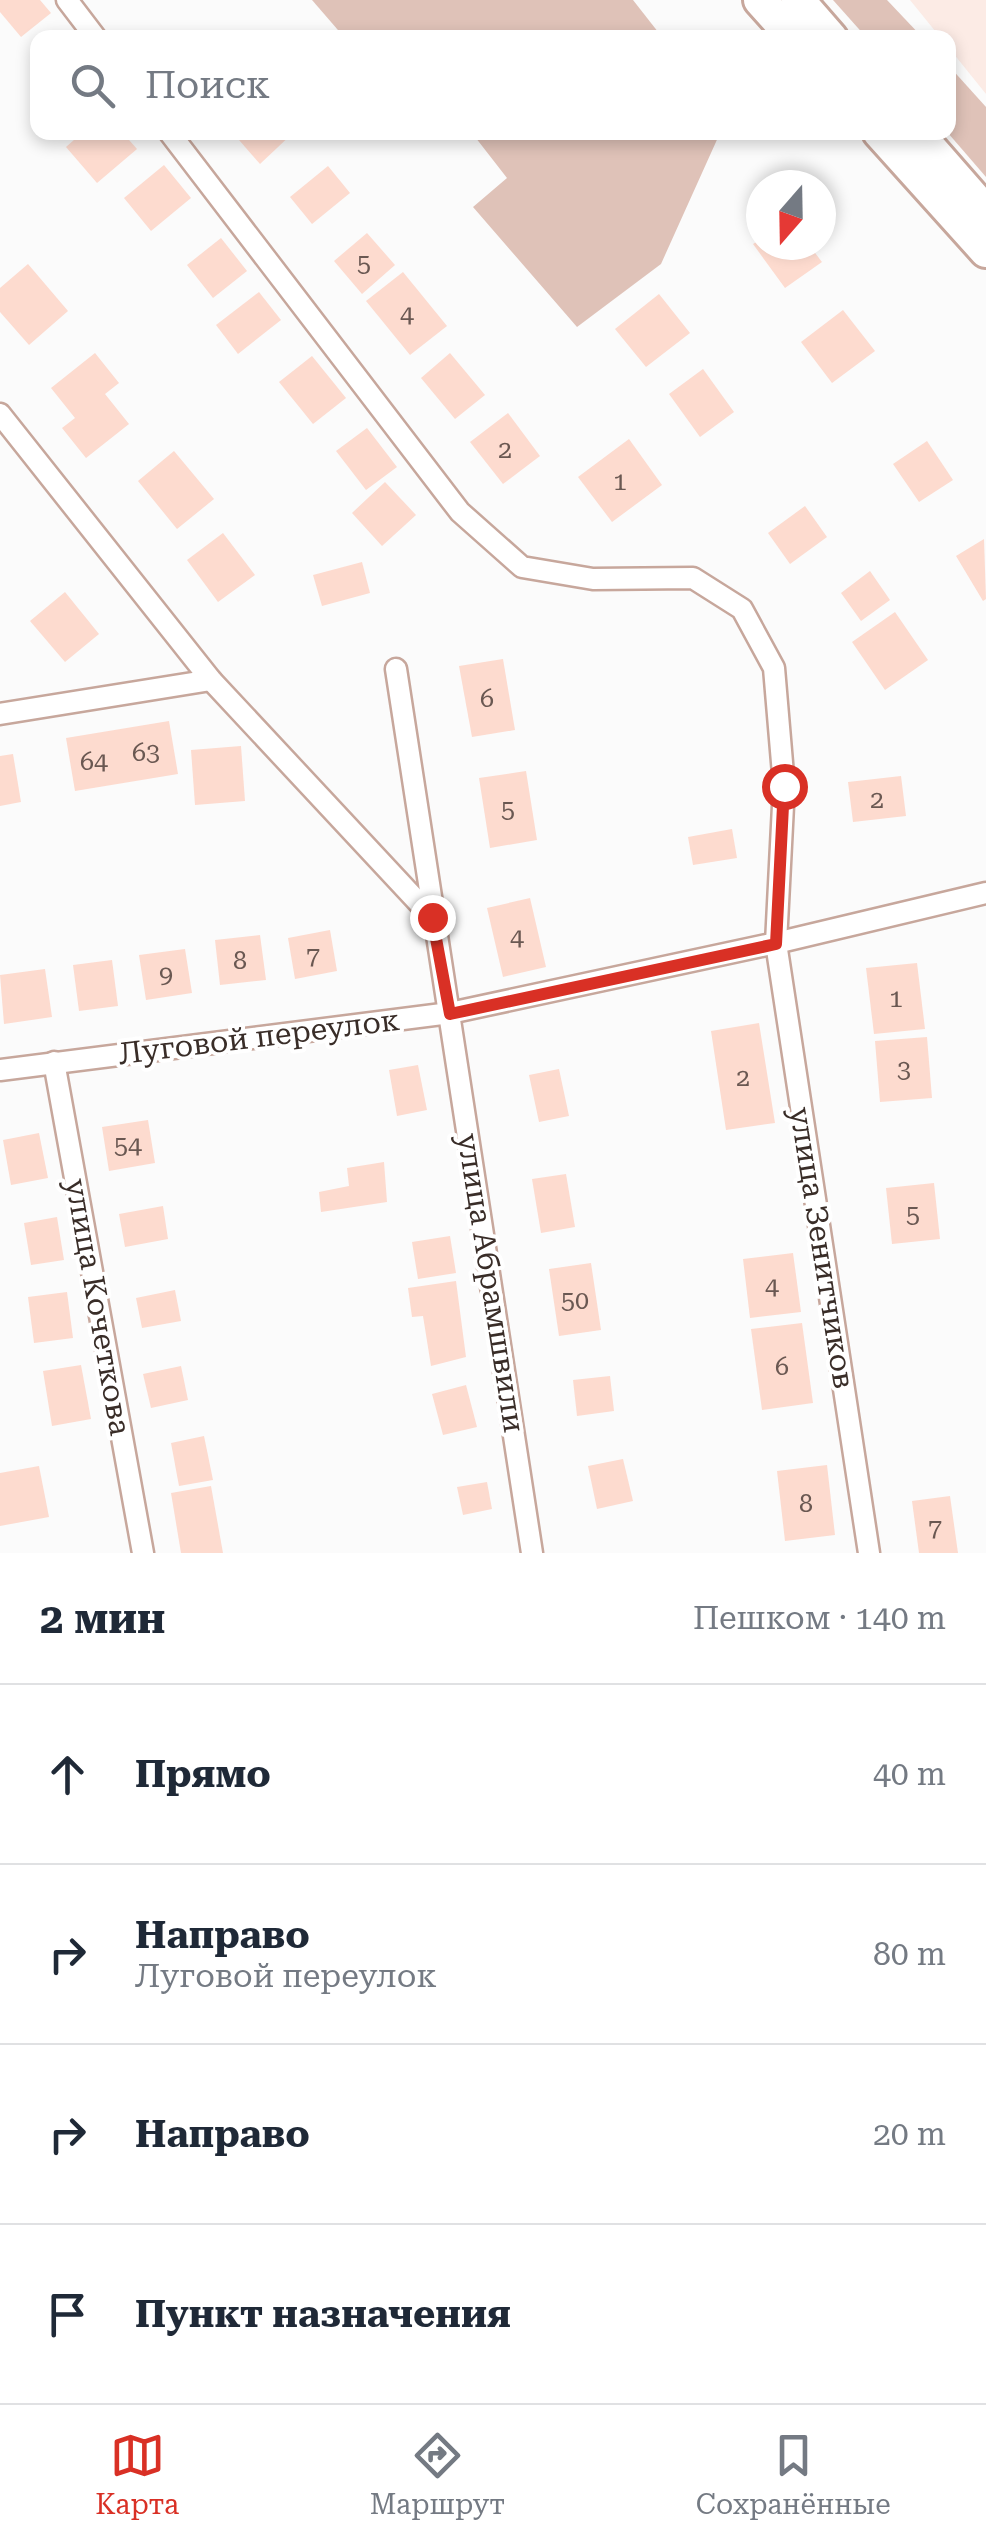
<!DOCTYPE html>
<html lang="ru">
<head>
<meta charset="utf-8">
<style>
	body { margin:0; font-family:"Roboto Serif",serif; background:#f2f2f3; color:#1f2937 }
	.compass { position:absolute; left:746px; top:170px; width:90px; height:90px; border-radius:50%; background:#fff; box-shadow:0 5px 15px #0003; rotate:200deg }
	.stop { position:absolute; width:30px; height:30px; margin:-22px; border:8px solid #d93025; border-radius:50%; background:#fff }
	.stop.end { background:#d93025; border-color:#fff; box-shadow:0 2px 10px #0008 }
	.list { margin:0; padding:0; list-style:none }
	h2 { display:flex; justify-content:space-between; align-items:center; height:130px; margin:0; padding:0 40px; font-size:42px }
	h2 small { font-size:32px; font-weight:400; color:#747a83 }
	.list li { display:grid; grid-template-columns:65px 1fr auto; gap:30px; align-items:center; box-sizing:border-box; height:180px; padding:0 40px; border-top:2px solid #e0e1e3 }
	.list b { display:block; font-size:38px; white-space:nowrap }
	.list p { margin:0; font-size:32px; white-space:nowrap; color:#747a83 }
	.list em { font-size:32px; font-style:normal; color:#747a83 }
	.icon { flex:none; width:55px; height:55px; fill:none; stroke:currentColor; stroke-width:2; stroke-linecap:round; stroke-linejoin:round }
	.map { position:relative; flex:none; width:986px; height:1553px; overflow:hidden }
	.search { position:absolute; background:#fff; box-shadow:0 5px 15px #0003; left:30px; right:30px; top:30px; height:110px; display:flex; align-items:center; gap:25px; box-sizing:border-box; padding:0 35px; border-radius:20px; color:#747a83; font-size:38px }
	.sheet { height:850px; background:#fff }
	nav { display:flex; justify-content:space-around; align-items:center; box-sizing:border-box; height:140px; border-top:2px solid #e0e1e3; background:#fff; font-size:28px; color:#747a83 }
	nav a { display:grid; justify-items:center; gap:5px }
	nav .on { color:#d93025 }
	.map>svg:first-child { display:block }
	.built { fill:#fcebe5 }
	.green { fill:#dfc2b8 }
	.building { fill:#fddbcf }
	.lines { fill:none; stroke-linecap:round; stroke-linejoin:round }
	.minor-casing { stroke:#c7a79c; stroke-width:25 }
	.primary-casing { stroke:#c7a79c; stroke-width:38 }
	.minor { stroke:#fff; stroke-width:20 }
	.primary { stroke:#fff; stroke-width:32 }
	.route { stroke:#d93025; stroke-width:12 }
	.labels { text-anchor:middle; stroke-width:8; stroke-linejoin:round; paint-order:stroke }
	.number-label { font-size:25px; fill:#6a5852 }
	.street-label { font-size:30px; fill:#392d28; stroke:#fff }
</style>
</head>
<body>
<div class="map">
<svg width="986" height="1553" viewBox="0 0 986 1553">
	<rect width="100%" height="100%" fill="#fbfbfb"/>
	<path class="built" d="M910,0H986V94L949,48L948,38L940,37Z"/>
	<g class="green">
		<path d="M312,0H633L662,37H344Z"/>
		<path d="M833,0H887L922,37H866Z"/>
		<path d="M949,66L986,107V177L948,133Z"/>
		<path d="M472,133H720L661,264L577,327L473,207L507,178Z"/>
	</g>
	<g class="building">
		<path d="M0,0H40L51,13L21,37L0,12Z"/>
		<path d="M83,132H122L137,149L97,183L66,147Z"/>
		<path d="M232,132H294L260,164Z"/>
		<path d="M164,165L191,198L151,231L124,198Z"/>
		<path d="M328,166L350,193L312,224L290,197Z"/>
		<path d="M367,233L395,265L362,294L334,261Z"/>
		<path d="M221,238L247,271L213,298L187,265Z"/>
		<path d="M761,239V245H809L822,262L785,288L753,244Z"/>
		<path d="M28,264L68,311L29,345L0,312V288Z"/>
		<path d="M403,272L447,326L410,355L366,301Z"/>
		<path d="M259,292L281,320L238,354L216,325Z"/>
		<path d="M659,294L690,333L646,367L615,329Z"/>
		<path d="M843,310L875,351L832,383L801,342Z"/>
		<path d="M95,353L119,383L105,394L129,424L86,458L62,428L75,418L51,388Z"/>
		<path d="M450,353L485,395L455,419L421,378Z"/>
		<path d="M312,356L346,398L313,424L279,382Z"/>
		<path d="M703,369L734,412L700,437L669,394Z"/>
		<path d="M508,413L540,456L503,484L470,442Z"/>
		<path d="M367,428L397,467L366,490L336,451Z"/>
		<path d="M629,439L662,485L612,522L578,477Z"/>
		<path d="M927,441L953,480L919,502L893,464Z"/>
		<path d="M174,451L214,499L177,529L138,481Z"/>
		<path d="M385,482L416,515L382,546L352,513Z"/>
		<path d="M805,506L827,537L790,564L768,533Z"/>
		<path d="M223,533L255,575L218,602L187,560Z"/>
		<path d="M984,539L986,599L983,601L956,556Z"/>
		<path d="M362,562L370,593L322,606L313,575Z"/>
		<path d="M870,571L890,600L861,621L841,593Z"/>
		<path d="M65,592L99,634L65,662L30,621Z"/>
		<path d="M895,612L928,660L885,690L852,642Z"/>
		<path d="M503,659L515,730L472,737L459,666Z"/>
		<path d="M169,721L178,774L75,791L66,738Z"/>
		<path d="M241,746L245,801L195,805L191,750Z"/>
		<path d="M13,754L21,802L0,806V756Z"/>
		<path d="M526,771L537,840L490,848L479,778Z"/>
		<path d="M901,776L906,816L853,822L848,782Z"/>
		<path d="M732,829L737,858L693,865L688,837Z"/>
		<path d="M530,898L546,967L503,977L487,908Z"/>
		<path d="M330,930L337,971L295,979L288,938Z"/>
		<path d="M260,935L266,980L220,985L215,940Z"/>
		<path d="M185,949L192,993L146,1000L139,955Z"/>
		<path d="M112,960L118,1006L79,1011L73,965Z"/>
		<path d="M917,963L925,1029L874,1034L866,968Z"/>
		<path d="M45,969L52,1017L4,1024L0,975Z"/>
		<path d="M759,1023L775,1123L726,1130L711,1031Z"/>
		<path d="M927,1037L932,1098L880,1102L875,1041Z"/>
		<path d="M418,1065L427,1110L397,1116L389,1070Z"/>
		<path d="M559,1069L569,1116L539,1122L529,1075Z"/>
		<path d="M148,1120L155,1163L109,1171L102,1127Z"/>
		<path d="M39,1133L48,1178L11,1185L3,1140Z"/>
		<path d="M384,1162L387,1202L321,1212L319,1192L349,1186L347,1168Z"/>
		<path d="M566,1174L575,1227L541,1233L532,1179Z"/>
		<path d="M934,1183L940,1239L892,1244L886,1188Z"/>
		<path d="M163,1206L168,1239L125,1247L119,1214Z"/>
		<path d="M57,1217L64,1260L31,1265L24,1223Z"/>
		<path d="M450,1236L456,1273L418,1279L412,1242Z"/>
		<path d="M793,1253L801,1312L750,1318L743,1259Z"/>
		<path d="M591,1263L601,1330L559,1336L549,1269Z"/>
		<path d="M456,1281L466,1357L431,1366L423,1316L412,1317L408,1288Z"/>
		<path d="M175,1290L181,1321L142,1328L136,1298Z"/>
		<path d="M67,1292L73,1338L34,1343L28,1297Z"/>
		<path d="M802,1323L813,1403L762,1410L751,1329Z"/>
		<path d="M81,1365L91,1419L52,1426L43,1371Z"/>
		<path d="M181,1366L188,1400L151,1408L143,1374Z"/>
		<path d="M610,1376L614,1411L577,1416L573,1380Z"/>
		<path d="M466,1385L477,1427L443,1435L432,1394Z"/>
		<path d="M204,1436L213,1480L179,1486L171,1443Z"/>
		<path d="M623,1459L633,1501L597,1509L588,1466Z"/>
		<path d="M827,1465L835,1535L785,1541L777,1471Z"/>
		<path d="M39,1466L49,1517L0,1526V1473Z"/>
		<path d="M487,1482L492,1509L463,1515L457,1487Z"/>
		<path d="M211,1486L223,1553H181L171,1493Z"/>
		<path d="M950,1496L958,1553H919L912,1501Z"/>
	</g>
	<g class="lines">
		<g class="minor-casing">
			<g id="minor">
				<path d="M67,0L96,38"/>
				<path d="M169,132L460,512L522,567L593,579L693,578L742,609L774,668L784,786L776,943L869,1553"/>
				<path d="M0,414L211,680L432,917"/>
				<path d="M396,669L532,1553"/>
				<path d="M0,714L211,680"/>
				<path d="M54,1062L143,1553"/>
				<path d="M0,1070L450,1013L776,943L986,893"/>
			</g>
		</g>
		<g class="primary-casing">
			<g id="primary">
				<path d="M760,0L794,38"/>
				<path d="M798,0L831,38"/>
				<path d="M879,132L986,251"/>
				<path d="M916,132L986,212"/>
			</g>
		</g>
		<use href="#minor" class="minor"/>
		<use href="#primary" class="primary"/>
	</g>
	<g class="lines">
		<path class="route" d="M432,917L450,1014L776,944L784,786"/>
	</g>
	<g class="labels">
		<g class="number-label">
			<text x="364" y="272">5</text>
			<text x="407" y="323">4</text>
			<text x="505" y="458">2</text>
			<text x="620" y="490">1</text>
			<text x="487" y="707">6</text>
			<text x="146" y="761">63</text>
			<text x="94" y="770">64</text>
			<text x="877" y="808">2</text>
			<text x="508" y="818">5</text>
			<text x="517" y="946">4</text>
			<text x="313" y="964">7</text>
			<text x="240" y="969">8</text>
			<text x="166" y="983">9</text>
			<text x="896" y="1007">1</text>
			<text x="904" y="1078">3</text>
			<text x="743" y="1086">2</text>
			<text x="128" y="1154">54</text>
			<text x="913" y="1223">5</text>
			<text x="772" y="1295">4</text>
			<text x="575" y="1309">50</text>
			<text x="782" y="1375">6</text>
			<text x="806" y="1512">8</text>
			<text x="935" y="1536">7</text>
		</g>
		<g class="street-label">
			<text transform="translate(259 1037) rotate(-7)" y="10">Луговой переулок</text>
			<text transform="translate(822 1248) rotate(81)" y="10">улица Зенитчиков</text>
			<text transform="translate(491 1283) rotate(81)" y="10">улица Абрамшвили</text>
			<text transform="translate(98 1307) rotate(80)" y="10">улица Кочеткова</text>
		</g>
	</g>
</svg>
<svg class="compass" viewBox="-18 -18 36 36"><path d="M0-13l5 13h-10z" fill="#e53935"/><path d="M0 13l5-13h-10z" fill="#747a83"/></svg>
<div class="stop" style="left:784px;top:786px"></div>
<div class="stop end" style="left:432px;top:917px"></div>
<div class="search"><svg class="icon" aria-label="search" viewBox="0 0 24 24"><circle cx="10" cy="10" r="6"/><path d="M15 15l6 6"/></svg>Поиск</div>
</div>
<section class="sheet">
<h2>2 мин<small>Пешком · 140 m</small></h2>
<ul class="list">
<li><svg class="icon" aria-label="ahead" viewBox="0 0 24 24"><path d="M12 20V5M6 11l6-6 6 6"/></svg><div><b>Прямо</b></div><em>40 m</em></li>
<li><svg class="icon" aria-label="right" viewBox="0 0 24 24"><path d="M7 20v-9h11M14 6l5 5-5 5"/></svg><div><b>Направо</b><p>Луговой переулок</p></div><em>80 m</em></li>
<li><svg class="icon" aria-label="right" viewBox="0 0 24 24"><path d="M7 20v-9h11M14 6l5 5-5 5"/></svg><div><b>Направо</b></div><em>20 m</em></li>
<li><svg class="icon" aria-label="arrive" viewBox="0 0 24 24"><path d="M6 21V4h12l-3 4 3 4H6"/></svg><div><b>Пункт назначения</b></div></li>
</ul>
</section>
<nav>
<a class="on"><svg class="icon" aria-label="map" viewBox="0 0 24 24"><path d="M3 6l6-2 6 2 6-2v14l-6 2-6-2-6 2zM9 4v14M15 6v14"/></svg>Карта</a>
<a><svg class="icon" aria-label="directions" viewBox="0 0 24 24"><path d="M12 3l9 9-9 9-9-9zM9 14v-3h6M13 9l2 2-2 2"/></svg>Маршрут</a>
<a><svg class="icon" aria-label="saved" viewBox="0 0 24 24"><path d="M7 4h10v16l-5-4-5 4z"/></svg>Сохранённые</a>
</nav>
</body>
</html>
